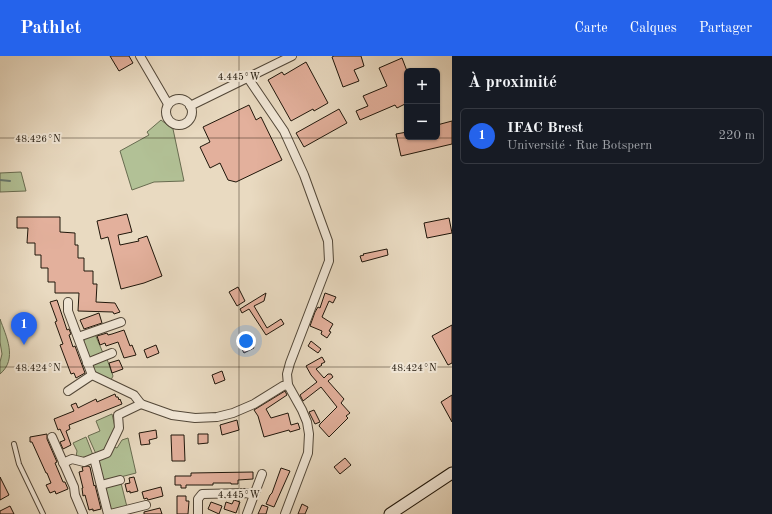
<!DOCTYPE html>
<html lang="fr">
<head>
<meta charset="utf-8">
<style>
	body { margin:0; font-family:"Old Standard TT",serif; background:#242831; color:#f1f3f6 }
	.controls { position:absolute; right:12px; top:12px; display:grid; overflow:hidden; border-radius:6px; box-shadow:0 1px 3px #0004 }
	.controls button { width:36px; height:36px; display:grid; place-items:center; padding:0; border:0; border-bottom:1px solid #363941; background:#171b24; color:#f1f3f6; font:20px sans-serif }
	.you { position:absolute; left:246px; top:285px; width:14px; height:14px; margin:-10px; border:3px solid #fff; border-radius:50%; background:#1a73e8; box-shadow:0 0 0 6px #1a73e833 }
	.badge { display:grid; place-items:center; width:26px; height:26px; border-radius:50%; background:#2563eb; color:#fff; font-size:13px; font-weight:700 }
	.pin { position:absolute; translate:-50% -33px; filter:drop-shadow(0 1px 2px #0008) }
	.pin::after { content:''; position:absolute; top:21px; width:14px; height:12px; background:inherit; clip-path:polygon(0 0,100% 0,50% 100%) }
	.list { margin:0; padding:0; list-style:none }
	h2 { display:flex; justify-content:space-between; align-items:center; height:52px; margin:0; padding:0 16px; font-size:17px }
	h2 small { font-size:13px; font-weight:400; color:#9ea1a6 }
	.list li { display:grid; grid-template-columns:26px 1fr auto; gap:12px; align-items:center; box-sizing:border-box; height:56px; margin:0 8px 8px; padding:0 8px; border:1px solid #363941; border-radius:6px }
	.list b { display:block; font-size:15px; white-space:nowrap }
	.list p { margin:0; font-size:13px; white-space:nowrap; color:#9ea1a6 }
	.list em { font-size:13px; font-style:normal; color:#9ea1a6 }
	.map { position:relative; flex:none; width:452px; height:458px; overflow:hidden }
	header { display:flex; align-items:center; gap:24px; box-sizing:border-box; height:56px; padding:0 20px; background:#2563eb; color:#fff }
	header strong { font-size:19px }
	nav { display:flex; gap:22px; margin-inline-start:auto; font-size:14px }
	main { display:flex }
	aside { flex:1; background:#171b24 }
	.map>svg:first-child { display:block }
	.green { fill:#b2c196; stroke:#686c50 }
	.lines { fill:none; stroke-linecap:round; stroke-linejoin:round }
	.stream { stroke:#67796f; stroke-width:2 }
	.building { fill:#e3b09c; stroke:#1f160a }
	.lane-casing { stroke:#524738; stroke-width:6 }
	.street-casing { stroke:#524738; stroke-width:10 }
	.secondary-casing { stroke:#1f160a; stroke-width:13 }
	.lane { stroke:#f1e7d7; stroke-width:4 }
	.street { stroke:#f1e7d7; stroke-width:8 }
	.secondary { stroke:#f1e7d7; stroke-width:11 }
	.ticks { fill:none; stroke:#1f160a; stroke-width:1; stroke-opacity:0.45 }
	.ticks-label { font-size:10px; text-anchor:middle; fill:#1f160a; stroke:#f1e7d7; stroke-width:4; stroke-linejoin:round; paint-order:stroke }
</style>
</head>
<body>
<header>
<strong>Pathlet</strong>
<nav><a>Carte</a><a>Calques</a><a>Partager</a></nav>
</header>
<main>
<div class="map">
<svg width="452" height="458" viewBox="0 0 452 458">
	<rect width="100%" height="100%" fill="#e9dac1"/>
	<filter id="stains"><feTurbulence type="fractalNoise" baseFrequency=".005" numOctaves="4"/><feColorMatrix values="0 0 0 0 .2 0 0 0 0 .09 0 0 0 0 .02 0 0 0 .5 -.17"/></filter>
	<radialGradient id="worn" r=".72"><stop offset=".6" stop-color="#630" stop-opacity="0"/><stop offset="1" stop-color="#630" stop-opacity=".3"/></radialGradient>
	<g class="green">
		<path d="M161,64L173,73L184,125L154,126L132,134L120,95L149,79L147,76Z"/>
		<path d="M21,116L26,135L0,136V117Z"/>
		<path d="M0,263C6,280 18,303 0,318V306L2,298L0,286Z"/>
		<path d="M95,278L103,297L90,302L88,300L83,287L85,282Z"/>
		<path d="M107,303L113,320L111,324L94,316L92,310L93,307Z"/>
		<path d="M112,358L115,371L104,394L96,398L88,380L100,375L96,365Z"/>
		<path d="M86,381L93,399L84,403L76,401L77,395L73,387Z"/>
		<path d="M128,382L136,417L105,425L103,424L98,407L100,403L112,390L117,392L122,384Z"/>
		<path d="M121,427L127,451L113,455L110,453L105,433L106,431Z"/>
	</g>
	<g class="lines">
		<path class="stream" d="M0,124L10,125"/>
	</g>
	<g class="building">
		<path d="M110,0H129L133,7L119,15Z"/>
		<path d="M334,0H361L364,10L354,14L359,25L343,31L332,1Z"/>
		<path d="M402,2L407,15V47L397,52L395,49L360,64L356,55L368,50L363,40L387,30L379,12Z"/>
		<path d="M306,6L328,47L314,55L313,53L291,65L268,24L282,16L284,19Z"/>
		<path d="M249,49L256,64L261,61L282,104L236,126L228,124L220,107L210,112L200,91L210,86L203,71Z"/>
		<path d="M339,53L347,67L304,91L296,77Z"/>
		<path d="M452,65V88L401,100L396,78L407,76V81H437V69Z"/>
		<path d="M127,158L132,176L118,179L120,189L139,185L138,183L147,180L162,220L144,227L121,233L108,181L101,183L97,165Z"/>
		<path d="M17,161H60V176L75,177V189H78V202H84V215H93V228H97L96,246L115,247L120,256L114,258L113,256L78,255L79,237H55V226H48V212H41V199H35V187H27L28,172H17Z"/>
		<path d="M449,162L452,177L427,182L424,167Z"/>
		<path d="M387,193L388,199L362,206L360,200L364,199L363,198Z"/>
		<path d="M238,231L245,245L237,250L229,236Z"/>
		<path d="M266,237L264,245L254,250L267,272L281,263L284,268L266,279L249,253L242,257L240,253Z"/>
		<path d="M325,237L336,241L333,247L329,245L322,261L333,268L329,275L331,276L327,282L321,278L322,275L310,270L315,256L318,251L320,252Z"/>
		<path d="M57,244L67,274L69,273L71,278L69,279L73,291L75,290L85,317L76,322L74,317L71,318L60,289L63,288L55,266L57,265L50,246Z"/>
		<path d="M99,257L102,267L84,273L80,264Z"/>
		<path d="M452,269V307L448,309L432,280Z"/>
		<path d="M124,274L130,290L132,289L136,299L124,302L118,286L106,290L105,287L100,289L97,280L107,277L108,279L112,278Z"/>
		<path d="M251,285L254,292L244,297L240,290Z"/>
		<path d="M311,285L321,293L318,297L308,290Z"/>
		<path d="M156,289L159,297L147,302L144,294Z"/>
		<path d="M322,301L325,306L321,308L322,309L316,313L324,322L328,318H331L333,321L328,325L344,343L341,347L350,357L346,360L348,362L329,381L319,370L320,368L337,351L321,331L303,345L300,339L317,326L311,319L306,310Z"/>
		<path d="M119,304L123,313L112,317L109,307Z"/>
		<path d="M222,315L225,324L215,328L212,319Z"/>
		<path d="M285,335L287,339L266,353L271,362L288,357L291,369L298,367L300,373L290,376L289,374L264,381L258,360L254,354Z"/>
		<path d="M115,338L116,341H118L119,344L120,343L122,348L69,369L70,373L66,375L71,389L63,393L60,386L65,384L60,373L58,374L54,363L74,355L71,349L76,347L78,352L96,343L97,346Z"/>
		<path d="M452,339V366L441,346Z"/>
		<path d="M314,354L320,366L315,368L309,356Z"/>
		<path d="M237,364L239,374L222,379L220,369Z"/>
		<path d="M156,374L157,382L149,384L150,388L141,389L139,377Z"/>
		<path d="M47,378V383L57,406L55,407L63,426H65L68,433L56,438L55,435L50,437L46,429L51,427L47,417H46L32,386H30V381Z"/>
		<path d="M198,378H208V387L198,388Z"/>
		<path d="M171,379H184L185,405H172Z"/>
		<path d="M345,402L351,409L340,418L334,411Z"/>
		<path d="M88,410L90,411L94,430L95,429L101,453L93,455V453L89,454L85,439L83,440L82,432H83L79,416L83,415L82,411Z"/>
		<path d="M281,412L290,415L274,451L266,448L270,439L272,437Z"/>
		<path d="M253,416V423L238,424V428H231V427H213V429H186V432H181V429H175V420H191V417Z"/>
		<path d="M0,421L9,439L0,444Z"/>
		<path d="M134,421L138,435L130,437V435L127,436L125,428L130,427L129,422Z"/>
		<path d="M161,431L163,440L148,444L147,442L144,443L142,436Z"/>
		<path d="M177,440H186V445H189L188,458H177Z"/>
		<path d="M234,444L240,446L236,457L224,453L226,446L232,448Z"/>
		<path d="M211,446L222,450L219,458L208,453Z"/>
		<path d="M302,448L308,451L305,458H298Z"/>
		<path d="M262,449L268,451L266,458H258Z"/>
		<path d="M10,450L14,458H0V455Z"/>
		<path d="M160,452L162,458H144V456Z"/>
	</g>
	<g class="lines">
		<g class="lane-casing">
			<path id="lane" d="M14,388L19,408L43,458"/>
		</g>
		<g class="street-casing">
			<g id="street">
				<path d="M140,0L168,48"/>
				<path d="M248,22L284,75L304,119L328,185L329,205L290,307L287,318L288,329L302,354L307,366L309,378L308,397L285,458"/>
				<circle cx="179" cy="56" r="13"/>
				<path d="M190,50L292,0"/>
				<path d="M68,246V255L92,319L134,339L141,348L172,359L195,362L217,361L233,357L254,348L283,330L288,329"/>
				<path d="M78,281L121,266"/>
				<path d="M87,307L112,297"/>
				<path d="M68,335L92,319"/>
				<path d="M52,381L74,431L75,439L83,458"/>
				<path d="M63,407L72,403L84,406L94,402"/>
				<path d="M101,429L120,424"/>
				<path d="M254,439L262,418"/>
				<path d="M108,458L94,402L107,397L119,372L118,359L141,348"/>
				<path d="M110,458L146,449"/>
				<path d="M198,458V443L202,438L246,437L254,439L247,458"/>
			</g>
		</g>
		<g class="secondary-casing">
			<path id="secondary" d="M390,458L452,417"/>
		</g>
		<use href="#lane" class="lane"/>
		<use href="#street" class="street"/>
		<use href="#secondary" class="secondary"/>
	</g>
	<path class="ticks" d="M239,0V458M0,82H452M0,311H452"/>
	<g class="ticks-label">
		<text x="239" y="24">4.445°W</text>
		<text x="38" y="86">48.426°N</text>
		<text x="38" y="315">48.424°N</text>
		<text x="414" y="315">48.424°N</text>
		<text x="239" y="442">4.445°W</text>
	</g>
	<rect width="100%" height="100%" filter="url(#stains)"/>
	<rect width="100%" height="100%" fill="url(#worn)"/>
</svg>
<div class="controls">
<button>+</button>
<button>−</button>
</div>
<div class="you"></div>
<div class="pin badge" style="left:24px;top:289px">1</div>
</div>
<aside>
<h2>À proximité<small></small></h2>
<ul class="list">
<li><span class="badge">1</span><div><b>IFAC Brest</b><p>Université · Rue Botspern</p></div><em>220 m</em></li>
</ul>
</aside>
</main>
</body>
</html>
